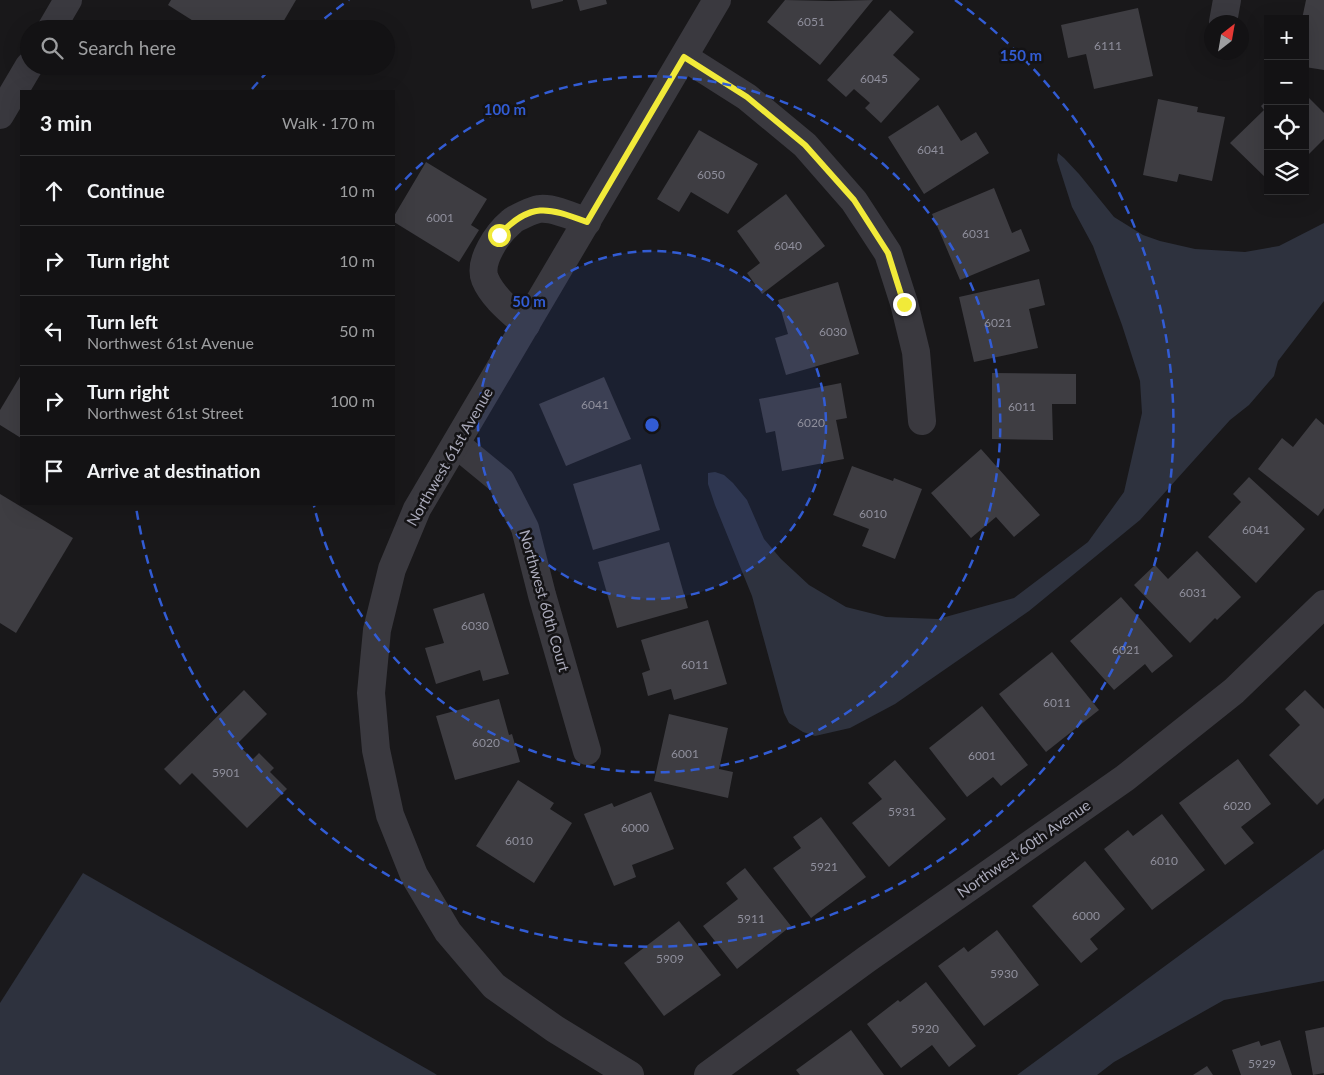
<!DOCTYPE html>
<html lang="en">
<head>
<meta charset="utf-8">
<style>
	body { margin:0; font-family:Lato,sans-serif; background:#1c1b1d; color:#f1f3f6 }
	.controls { position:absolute; right:15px; top:15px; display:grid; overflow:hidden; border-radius:0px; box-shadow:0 5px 20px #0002 }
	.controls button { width:45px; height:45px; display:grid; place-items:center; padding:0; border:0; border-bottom:1px solid #323234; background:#131214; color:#f1f3f6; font:25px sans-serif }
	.compass { position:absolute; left:1204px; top:15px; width:45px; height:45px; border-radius:50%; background:#131214; box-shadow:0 5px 20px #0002; rotate:31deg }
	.stop { position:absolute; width:15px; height:15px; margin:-11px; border:4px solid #f1ea39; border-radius:50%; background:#fff }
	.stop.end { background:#f1ea39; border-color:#fff; box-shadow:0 1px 5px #0008 }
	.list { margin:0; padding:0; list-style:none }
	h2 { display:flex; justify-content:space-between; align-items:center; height:65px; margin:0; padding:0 20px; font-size:21px }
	h2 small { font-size:16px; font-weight:400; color:#9d9ea0 }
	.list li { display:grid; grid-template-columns:32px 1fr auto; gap:15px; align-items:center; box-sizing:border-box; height:70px; padding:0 20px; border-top:1px solid #323234 }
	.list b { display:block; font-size:19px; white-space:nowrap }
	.list p { margin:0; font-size:16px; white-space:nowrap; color:#9d9ea0 }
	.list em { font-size:16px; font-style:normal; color:#9d9ea0 }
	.icon { flex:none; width:28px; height:28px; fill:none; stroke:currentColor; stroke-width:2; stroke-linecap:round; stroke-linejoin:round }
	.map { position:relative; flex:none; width:1324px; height:1075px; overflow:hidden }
	.search { position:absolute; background:#131214; box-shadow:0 5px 20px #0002; left:20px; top:20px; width:375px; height:55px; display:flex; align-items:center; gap:12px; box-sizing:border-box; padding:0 18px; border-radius:28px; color:#9d9ea0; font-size:19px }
	.panel { position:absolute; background:#131214; box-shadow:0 5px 20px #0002; left:20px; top:90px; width:375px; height:415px; border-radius:0px }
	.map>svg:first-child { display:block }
	.water { fill:#2e323e }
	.building { fill:#3e3d42 }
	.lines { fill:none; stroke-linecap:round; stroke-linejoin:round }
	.minor { stroke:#3a393f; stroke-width:28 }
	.route { stroke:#f1ea39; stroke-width:6 }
	.ring { fill:none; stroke:#325cd4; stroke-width:2.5; stroke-dasharray:9 6 }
	.labels { text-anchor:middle; stroke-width:5; stroke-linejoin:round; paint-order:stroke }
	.number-label { font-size:12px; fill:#8f8f9c }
	.street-label { font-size:15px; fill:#aaaaba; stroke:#141315 }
	.centre { fill:#325cd4; stroke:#141315; stroke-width:2.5 }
	.ring-label { font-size:15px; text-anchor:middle; font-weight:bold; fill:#325cd4; stroke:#141315; stroke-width:5; stroke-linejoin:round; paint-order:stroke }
</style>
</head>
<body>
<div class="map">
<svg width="1324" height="1075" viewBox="0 0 1324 1075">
	<rect width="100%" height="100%" fill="#19181a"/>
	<g class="water">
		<path d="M1058,153L1064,158L1079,174L1114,217L1143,235L1160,241L1195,249L1245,252L1279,246L1324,223V301L1278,361L1274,376L1249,405L1230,420L1140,520L1029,611L895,704L850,728L815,736L803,732L789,723L784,713L752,596L715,505L708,484V473L715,472L724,475L733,483L747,500L764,539L781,559L809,585L846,607L886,617L938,619L1014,598L1088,542L1124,492L1142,413L1140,381L1122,325L1093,246L1072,207L1057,160Z"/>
		<path d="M1324,849V981L1224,1000L1114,1062L1097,1075H1017Z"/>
		<path d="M83,873L434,1073L437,1075H0V1003Z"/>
	</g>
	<g class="building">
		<path d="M171,0H296L279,29H206L168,5Z"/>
		<path d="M530,0H563V1L532,9Z"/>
		<path d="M577,0H606L607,4L580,11Z"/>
		<path d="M785,0L831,1L873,0L820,65L767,22Z"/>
		<path d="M1306,0H1324V70L1305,67V19H1302Z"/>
		<path d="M1138,8L1153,76L1094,89L1086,54L1068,58L1061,25Z"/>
		<path d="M890,10L914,32L893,55L920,79L881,123L865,108L870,103L854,89L846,97L827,80Z"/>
		<path d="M1305,94L1324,113V139L1305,158Z"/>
		<path d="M1158,99L1198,107L1197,112L1225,117L1212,181L1179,174L1177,182L1143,175Z"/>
		<path d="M1268,99V180L1230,143L1264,110L1261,106Z"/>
		<path d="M938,105L961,141L976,132L989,153L924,194L888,137Z"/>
		<path d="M699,130L758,164L728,214L691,192L679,212L657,199Z"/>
		<path d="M426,162L487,199L471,225L479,230L459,262L394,222V216Z"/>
		<path d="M994,188L1012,233L1021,229L1030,251L960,280L932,214Z"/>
		<path d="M786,194L825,246L762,294L747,273L760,263L737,231Z"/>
		<path d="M1039,279L1045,305L1029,309L1038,348L974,362L959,297Z"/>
		<path d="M838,282L859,354L786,375L775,338L788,334L778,300Z"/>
		<path d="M992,373L1076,374V404H1052L1053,440L992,439Z"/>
		<path d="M21,375V438L0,425V410Z"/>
		<path d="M604,377L631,439L566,466L539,404Z"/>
		<path d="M841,383L847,418L836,420L844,459L782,471L775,431L766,433L759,399Z"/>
		<path d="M1316,418L1324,425V508L1318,516L1258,469L1282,438L1293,447Z"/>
		<path d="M981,449L1040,515L1014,537L996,517L971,538L931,493Z"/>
		<path d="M641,464L660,530L593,550L573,484Z"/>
		<path d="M852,466L893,481L894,478L922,489L895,559L862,546L869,529L833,515Z"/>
		<path d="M1249,477L1305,529L1256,583L1208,537L1241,502L1233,494Z"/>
		<path d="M0,494L73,538L16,633L0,623Z"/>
		<path d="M669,542L688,608L617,628L598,562Z"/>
		<path d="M1197,551L1241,597L1217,620L1215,618L1190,643L1134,585L1155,565L1168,579Z"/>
		<path d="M484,593L509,674L483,681L480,670L436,684L425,648L444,643L433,609Z"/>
		<path d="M1121,597L1173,656L1152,673L1145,664L1114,690L1070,641Z"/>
		<path d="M708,620L727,684L674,700L671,689L648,696L642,673L650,670L641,640Z"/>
		<path d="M1052,652L1099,710L1046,752L999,694Z"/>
		<path d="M244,690L267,714L237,744L253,759L259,753L274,768L270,772L287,789L247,828L192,773L180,785L164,769Z"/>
		<path d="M1305,690L1324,709V798L1317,805L1269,755L1300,725L1285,709Z"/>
		<path d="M499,699L509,735L512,734L520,762L455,780L436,716Z"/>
		<path d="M982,706L1028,765L1001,786L993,777L967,797L929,748Z"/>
		<path d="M669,714L728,728L719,769L733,772L728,798L654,781Z"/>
		<path d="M1238,759L1271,804L1241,827L1254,843L1225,865L1179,803Z"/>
		<path d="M895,760L946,819L889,867L852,823L882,799L868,783Z"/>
		<path d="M518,780L554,803L550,809L572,823L534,883L476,846Z"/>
		<path d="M651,792L674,849L632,865L636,877L614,886L584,814L612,803L614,807Z"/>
		<path d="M1162,814L1205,870L1152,910L1104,849L1128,830L1133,836Z"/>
		<path d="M821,817L866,877L811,918L773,868L801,848L793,837Z"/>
		<path d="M1085,861L1125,909L1090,939L1098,949L1081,963L1032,906Z"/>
		<path d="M745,868L791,926L737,969L703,926L738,899L726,883Z"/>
		<path d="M679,921L721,975L664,1016L624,963Z"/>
		<path d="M997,930L1039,985L984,1026L938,966L964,947L968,952Z"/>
		<path d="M926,982L976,1046L949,1067L932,1045L901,1068L867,1024L898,1000L900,1002Z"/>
		<path d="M1324,1027V1073L1313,1075L1305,1031Z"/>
		<path d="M851,1030L884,1075H800L796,1070Z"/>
		<path d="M1280,1040L1292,1075H1241L1232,1050L1259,1041L1261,1046Z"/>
		<path d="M1207,1066L1213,1075H1193Z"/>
	</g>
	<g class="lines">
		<g class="minor">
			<path d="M1223,22L1227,0"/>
			<path d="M51,29L68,0"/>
			<path d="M684,57L747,97L805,145L854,201L888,253L904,303L916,352L922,421"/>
			<path d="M0,115L29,66"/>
			<path d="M526,325C512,312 493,298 485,279C478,261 498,233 511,222C515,218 533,210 539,209C553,207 574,217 587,222"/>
			<path d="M456,444L501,481L525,528L542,595L587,751"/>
			<path d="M630,1075L555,1029L494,986L448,932L414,875L390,815L376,750L371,693L377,630L392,569L417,509L717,0"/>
			<path d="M708,1075L867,959L1125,778L1234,691L1324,604"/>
		</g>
	</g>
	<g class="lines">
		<path class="route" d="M499,235C531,202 547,207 587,222L684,57L747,97L805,145L854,200L888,253L904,304"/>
	</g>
	<circle cx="652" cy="425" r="174" fill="#325cd4" fill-opacity=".12"/>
	<g class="ring">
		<circle cx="652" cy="425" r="174"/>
		<path d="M395 190A348 348 0 1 1 314 506"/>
		<path d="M252 89A522 522 0 0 1 270 69M313 28A522 522 0 0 1 349 0M955 0A522 522 0 1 1 136 507"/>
	</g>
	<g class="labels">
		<g class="number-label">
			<text x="811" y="26">6051</text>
			<text x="1108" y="50">6111</text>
			<text x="874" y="83">6045</text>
			<text x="931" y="154">6041</text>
			<text x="711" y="179">6050</text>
			<text x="440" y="222">6001</text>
			<text x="976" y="238">6031</text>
			<text x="788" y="250">6040</text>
			<text x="998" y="327">6021</text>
			<text x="833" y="336">6030</text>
			<text x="595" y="409">6041</text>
			<text x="1022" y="411">6011</text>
			<text x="811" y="427">6020</text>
			<text x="873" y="518">6010</text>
			<text x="1256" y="534">6041</text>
			<text x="1193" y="597">6031</text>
			<text x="475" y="630">6030</text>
			<text x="1126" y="654">6021</text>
			<text x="695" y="669">6011</text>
			<text x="1057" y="707">6011</text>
			<text x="486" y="747">6020</text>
			<text x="685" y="758">6001</text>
			<text x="982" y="760">6001</text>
			<text x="226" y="777">5901</text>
			<text x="1237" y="810">6020</text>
			<text x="902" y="816">5931</text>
			<text x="635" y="832">6000</text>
			<text x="519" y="845">6010</text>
			<text x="1164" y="865">6010</text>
			<text x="824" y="871">5921</text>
			<text x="1086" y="920">6000</text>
			<text x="751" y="923">5911</text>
			<text x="670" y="963">5909</text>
			<text x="1004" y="978">5930</text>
			<text x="925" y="1033">5920</text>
			<text x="1262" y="1068">5929</text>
		</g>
		<g class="street-label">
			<text transform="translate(450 457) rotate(-60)" y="5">Northwest 61st Avenue</text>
			<text transform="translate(544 601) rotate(74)" y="5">Northwest 60th Court</text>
			<text transform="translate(1024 849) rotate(-35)" y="5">Northwest 60th Avenue</text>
		</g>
	</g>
	<circle cx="652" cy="425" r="8" class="centre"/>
	<g class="ring-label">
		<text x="1021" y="61">150 m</text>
		<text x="505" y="115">100 m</text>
		<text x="529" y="307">50 m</text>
	</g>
</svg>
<div class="controls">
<button>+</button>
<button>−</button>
<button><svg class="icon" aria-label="locate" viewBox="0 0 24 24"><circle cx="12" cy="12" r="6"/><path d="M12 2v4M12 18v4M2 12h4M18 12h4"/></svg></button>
<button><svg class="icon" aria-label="layers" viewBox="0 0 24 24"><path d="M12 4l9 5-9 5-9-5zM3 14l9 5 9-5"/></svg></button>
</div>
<svg class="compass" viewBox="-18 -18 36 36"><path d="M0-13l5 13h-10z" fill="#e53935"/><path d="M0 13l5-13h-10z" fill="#9d9ea0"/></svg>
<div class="stop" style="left:499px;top:235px"></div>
<div class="stop end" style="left:904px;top:304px"></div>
<div class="search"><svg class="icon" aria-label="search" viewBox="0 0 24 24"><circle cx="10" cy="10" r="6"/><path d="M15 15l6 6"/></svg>Search here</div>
<section class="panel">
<h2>3 min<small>Walk · 170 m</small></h2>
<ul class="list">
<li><svg class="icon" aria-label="ahead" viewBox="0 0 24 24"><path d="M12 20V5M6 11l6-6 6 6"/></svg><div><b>Continue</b></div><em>10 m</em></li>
<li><svg class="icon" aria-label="right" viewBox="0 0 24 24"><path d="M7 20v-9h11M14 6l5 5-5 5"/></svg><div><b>Turn right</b></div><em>10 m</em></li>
<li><svg class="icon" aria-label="left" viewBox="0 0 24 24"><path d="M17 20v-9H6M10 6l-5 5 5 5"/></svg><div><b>Turn left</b><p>Northwest 61st Avenue</p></div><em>50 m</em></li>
<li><svg class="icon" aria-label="right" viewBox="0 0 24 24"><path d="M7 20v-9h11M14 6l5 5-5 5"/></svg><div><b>Turn right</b><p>Northwest 61st Street</p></div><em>100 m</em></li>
<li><svg class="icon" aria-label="arrive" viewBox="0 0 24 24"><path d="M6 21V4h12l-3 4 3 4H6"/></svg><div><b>Arrive at destination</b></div></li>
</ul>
</section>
</div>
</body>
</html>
